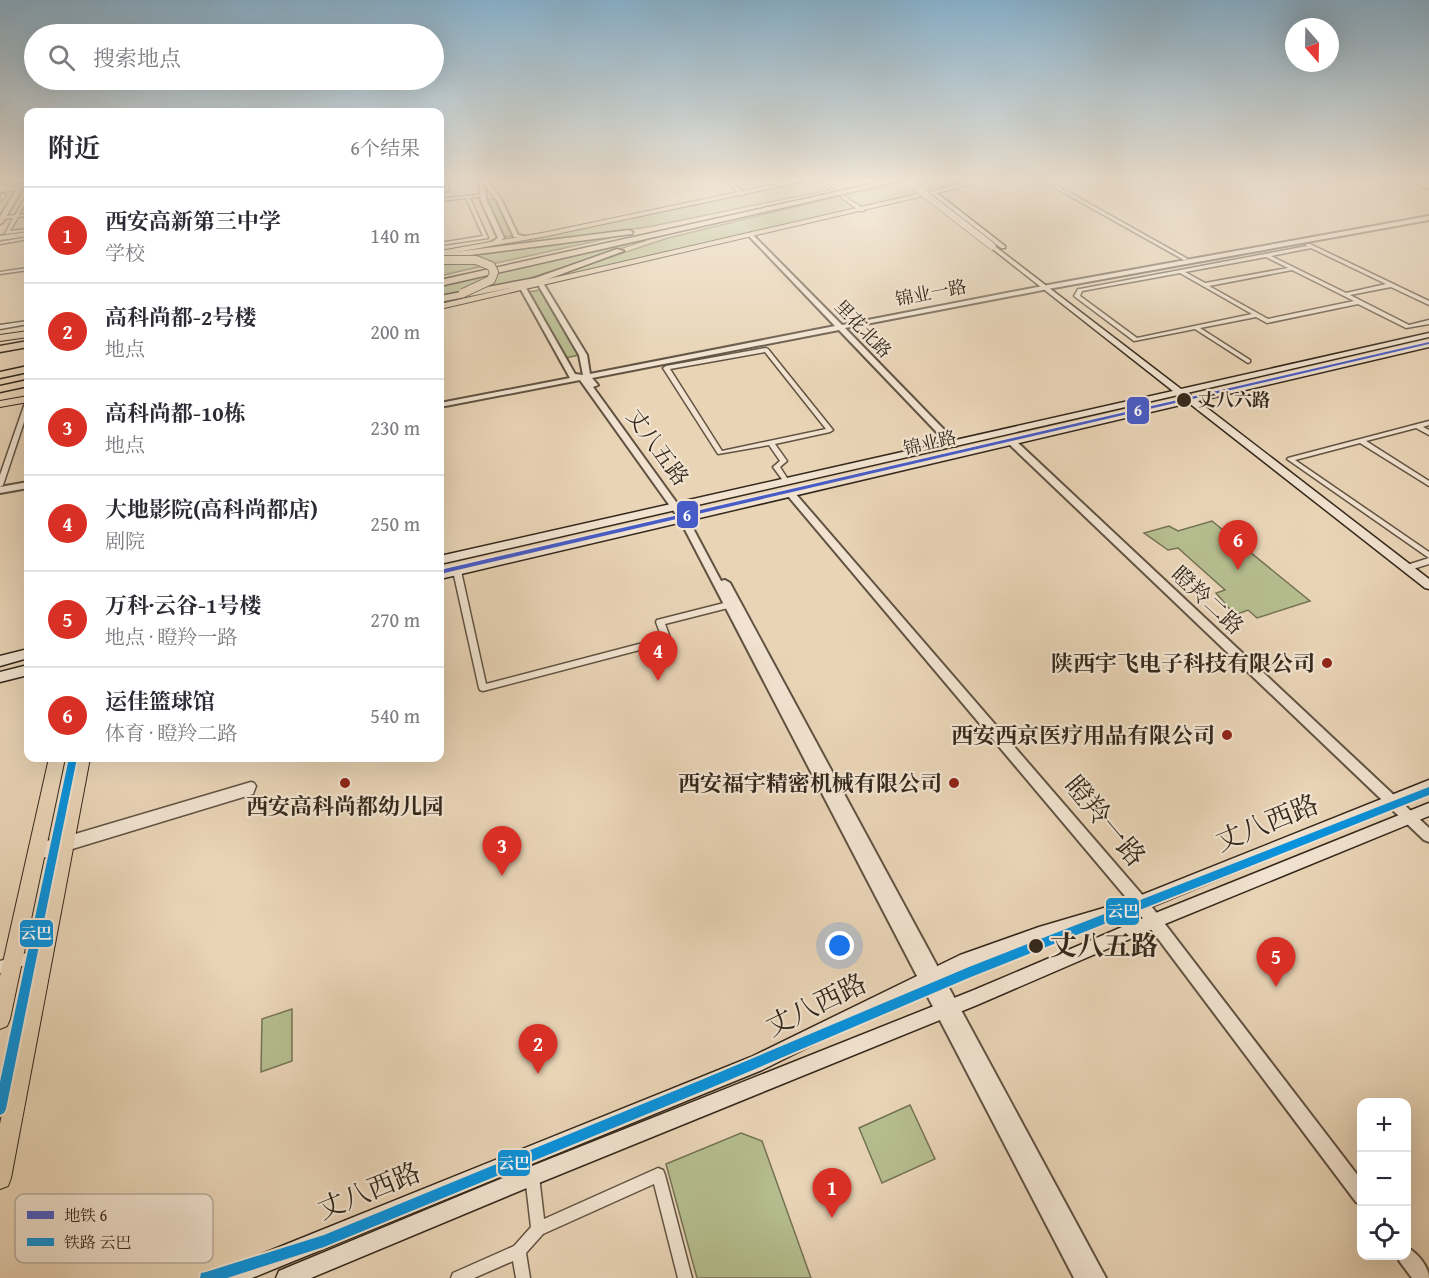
<!DOCTYPE html>
<html lang="zh">
<head>
<meta charset="utf-8">
<style>
	body { margin:0; font-family:"Gentium Book Plus","Noto Serif SC",serif; background:#f2f2f3; color:#2b2b33 }
	.controls { position:absolute; right:18px; bottom:18px; display:grid; overflow:hidden; border-radius:12px; box-shadow:0 6px 24px #0002 }
	.controls button { width:54px; height:54px; display:grid; place-items:center; padding:0; border:0; border-bottom:2px solid #e1e1e2; background:#fff; color:#2b2b33; font:30px sans-serif }
	.compass { position:absolute; left:1285px; top:18px; width:54px; height:54px; border-radius:50%; background:#fff; box-shadow:0 6px 24px #0002; rotate:160deg }
	.you { position:absolute; left:840px; top:946px; width:21px; height:21px; margin:-15px; border:4px solid #fff; border-radius:50%; background:#1a73e8; box-shadow:0 0 0 9px #1a73e833 }
	.badge { display:grid; place-items:center; width:39px; height:39px; border-radius:50%; background:#d93025; color:#fff; font-size:20px; font-weight:700 }
	.pin { position:absolute; translate:-50% -50px; filter:drop-shadow(0 2px 3px #0008) }
	.pin::after { content:''; position:absolute; top:32px; width:21px; height:18px; background:inherit; clip-path:polygon(0 0,100% 0,50% 100%) }
	.list { margin:0; padding:0; list-style:none }
	h2 { display:flex; justify-content:space-between; align-items:center; height:78px; margin:0; padding:0 24px; font-size:26px }
	h2 small { font-size:20px; font-weight:400; color:#7c7c81 }
	.list li { display:grid; grid-template-columns:39px 1fr auto; gap:18px; align-items:center; box-sizing:border-box; height:96px; padding:0 24px; border-top:2px solid #e1e1e2 }
	.list b { display:block; font-size:22px; white-space:nowrap }
	.list p { margin:0; font-size:20px; white-space:nowrap; color:#7c7c81 }
	.list em { font-size:20px; font-style:normal; color:#7c7c81 }
	.icon { flex:none; width:33px; height:33px; fill:none; stroke:currentColor; stroke-width:2; stroke-linecap:round; stroke-linejoin:round }
	.map { position:relative; flex:none; width:1429px; height:1278px; overflow:hidden }
	.search { position:absolute; background:#fff; box-shadow:0 6px 24px #0002; left:24px; top:24px; width:420px; height:66px; display:flex; align-items:center; gap:15px; box-sizing:border-box; padding:0 21px; border-radius:33px; color:#7c7c81; font-size:22px }
	.panel { position:absolute; background:#fff; box-shadow:0 6px 24px #0002; left:24px; top:108px; width:420px; height:654px; border-radius:12px }
	.map>svg:first-child { display:block }
	.green { fill:#b5bd8e; stroke:#747254; stroke-width:1.5 }
	.lines { fill:none; stroke-linecap:round; stroke-linejoin:round }
	.minor-casing { stroke:#615342; stroke-width:3 }
	.tertiary-casing { stroke:#615342; stroke-width:4 }
	.secondary-casing { stroke:#34281b; stroke-width:3 }
	.primary-casing { stroke:#34281b; stroke-width:2 }
	.trunk-casing { stroke:#34281b; stroke-width:2 }
	.motorway-casing { stroke:#34281b; stroke-width:3 }
	.minor { fill:#f1e3d0; fill-rule:evenodd }
	.tertiary { fill:#f1e3d0; fill-rule:evenodd }
	.secondary { fill:#f1e3d0; fill-rule:evenodd }
	.primary { fill:#e9d4b6; fill-rule:evenodd }
	.trunk { fill:#e9d4b6; fill-rule:evenodd }
	.motorway { fill:#e9d4b6; fill-rule:evenodd }
	.secondary-bridge-casing { stroke:#34281b; stroke-width:8; stroke-linecap:butt }
	.motorway-bridge-casing { stroke:#34281b; stroke-width:10; stroke-linecap:butt }
	.secondary-bridge { stroke:#f1e3d0; stroke-width:7 }
	.motorway-bridge { stroke:#e9d4b6; stroke-width:8 }
	.rail-1-casing { stroke:#f1e3d0; stroke-width:4 }
	.rail-1 { fill:#0892dd; fill-rule:evenodd }
	.metro-1-casing { stroke:#f1e3d0; stroke-width:4 }
	.metro-1 { fill:#485cc7; fill-rule:evenodd }
	.stop-dot { fill:#34281b; stroke:#f1e3d0; stroke-width:2 }
	.poi-dot { fill:#8f2418; stroke:#f1e3d0; stroke-width:2 }
	.labels { text-anchor:middle; stroke-width:4.5; stroke-linejoin:round; paint-order:stroke }
	.far-street-label { font-size:18px; fill:#34281b; stroke:#f1e3d0 }
	.far-stop-label { font-size:18px; font-weight:bold; fill:#34281b; stroke:#f1e3d0; text-anchor:start }
	.street-label { font-size:22px; fill:#34281b; stroke:#f1e3d0 }
	.poi-label { font-size:22px; font-weight:bold; fill:#34281b; stroke:#f1e3d0; text-anchor:end }
	.near-street-label { font-size:27px; fill:#34281b; stroke:#f1e3d0 }
	.near-stop-label { font-size:27px; font-weight:bold; fill:#34281b; stroke:#f1e3d0; text-anchor:start }
	.key { fill:#f1e3d0; stroke:#b8ab9a; stroke-width:1.5 }
	.key-label { font-size:16px; fill:#34281b }
	.line-badge { stroke:#f1e3d0; stroke-width:2 }
	.badge-label { font-size:16px; text-anchor:middle; font-weight:bold; fill:#fff }
</style>
</head>
<body>
<div class="map">
<svg width="1429" height="1278" viewBox="0 0 1429 1278">
	<rect width="100%" height="100%" fill="#e9d4b6"/>
	<filter id="stains"><feTurbulence type="fractalNoise" baseFrequency=".00333" numOctaves="4"/><feColorMatrix values="0 0 0 0 .2 0 0 0 0 .09 0 0 0 0 .02 0 0 0 .5 -.17"/></filter>
	<radialGradient id="worn" r=".72"><stop offset=".6" stop-color="#630" stop-opacity="0"/><stop offset="1" stop-color="#630" stop-opacity=".3"/></radialGradient>
	<g class="green">
		<path d="M809,181H818L829,190L648,227L537,242L535,238Z"/>
		<path d="M907,181L965,183L859,207L843,195Z"/>
		<path d="M839,196L857,208L570,274L566,272L668,238Z"/>
		<path d="M496,199L513,236L503,237L486,200Z"/>
		<path d="M632,233L465,270L440,276V258L492,249V246L531,239L535,248L562,244L561,242Z"/>
		<path d="M645,240H647L527,279L453,295H440V286Z"/>
		<path d="M540,290L579,355L566,358L528,292Z"/>
		<path d="M1212,521L1310,601L1257,618L1248,610L1235,615L1216,593L1225,590L1178,548L1168,550L1144,533L1169,526L1178,531Z"/>
		<path d="M292,1009V1061L261,1072L262,1019Z"/>
		<path d="M910,1105L935,1159L882,1183L859,1128Z"/>
		<path d="M741,1133L762,1141L811,1278H697L666,1164Z"/>
	</g>
	<g class="lines">
		<g class="minor-casing">
			<g id="minor">
				<path d="M443,181H447L449,191L440,192V190L446,189Z"/>
				<path d="M818,181H823L832,188L829,189Z"/>
				<path d="M1043,181H1049L1188,259L1184,260Z"/>
				<path d="M28,183V185L0,188V186Z"/>
				<path d="M0,194L6,195L0,202L1,196Z"/>
				<path d="M27,194H28V198L19,215L28,214V216L18,217L10,231L28,229V231L5,234L13,218L0,219V217L15,215Z"/>
				<path d="M484,194V196L470,198L488,238L440,245V243L483,236L466,198L440,201V199Z"/>
				<path d="M842,195L864,209V211H860L841,197Z"/>
				<path d="M28,237V239L0,244V242Z"/>
				<path d="M1306,244H1310L1429,301V305L1391,287L1350,295L1409,325L1429,320V324L1406,328L1358,304L1267,323L1256,317L1200,328L1250,360V362L1248,363L1195,329L1134,341L1074,296L1078,289H1080L1307,246ZM1311,248L1386,284L1346,293L1271,256ZM1266,257L1288,268L1205,283L1185,272ZM1292,270L1354,301L1268,319L1209,286ZM1180,273L1252,314L1137,338L1080,296L1082,291Z"/>
				<path d="M28,268V270L0,274V272Z"/>
				<path d="M28,321V324L0,329V325Z"/>
				<path d="M766,348L768,349L833,430L830,432L775,444L787,461L780,467L789,481L786,483L784,482L773,467L780,461L769,445L718,454L663,368L666,366ZM765,352L826,429L722,451L670,369Z"/>
				<path d="M28,401V410L3,485L0,487V475L25,403Z"/>
				<path d="M1429,421V425L1423,427L1429,430V435L1416,428L1366,441L1429,481V486L1360,443L1295,460L1429,552V564L1413,569L1410,568L1409,566L1410,564L1429,558L1287,459L1288,458Z"/>
				<path d="M457,568L461,571L486,684L662,638L656,622L657,620L728,602L732,605L728,608L665,624L671,640L670,642L483,691L480,690L479,688L453,571Z"/>
				<path d="M251,782L254,783L256,786L253,794L250,795L36,860L32,858L31,855L33,851L32,848L33,845L37,843L65,837Z"/>
				<path d="M43,948L47,950L49,954L47,958L0,973V961Z"/>
				<path d="M658,1168L663,1170L665,1175L692,1278H678L654,1184L543,1234L526,1253L530,1278H516L513,1261L474,1278H451L453,1273L514,1246L531,1227L525,1176L527,1171L532,1169L537,1171L539,1176L544,1219Z"/>
			</g>
		</g>
		<g class="tertiary-casing">
			<g id="tertiary">
				<path d="M479,181H487L501,199L518,235L528,237V239L514,237L496,199L484,184L487,201L504,238L496,244H492V242L498,238L481,201Z"/>
				<path d="M727,181H732L744,193V195H740Z"/>
				<path d="M19,185L24,186L3,222L0,224V217Z"/>
				<path d="M1429,216V220L1048,289L845,328L956,442V446H950L839,330L592,378L598,385L593,387L687,517L721,581L725,580L730,583L1106,1278H1074L680,520L580,380L440,407V403L570,378L520,288L523,286L526,288L575,374L583,375L579,355L537,283L540,281L543,283L587,355L590,374L835,326L749,236V234L751,233L842,325L1048,285Z"/>
				<path d="M28,232V236L0,240V236Z"/>
				<path d="M1009,440H1015L1429,828V842L1424,840L1009,444Z"/>
				<path d="M28,482V488L0,493V487Z"/>
				<path d="M791,491L794,492L1145,898L1362,1181V1204L1356,1202L1135,908L788,496V492Z"/>
				<path d="M1406,1247C1417,1252 1429,1267 1429,1278H1412L1400,1262L1397,1256H1406Z"/>
			</g>
		</g>
		<g class="secondary-casing">
			<g id="secondary">
				<path d="M1411,181H1420L1429,185V189Z"/>
				<path d="M28,185V189L0,192V188Z"/>
				<path d="M933,193H937L1005,246V248H1001L933,195Z"/>
				<path d="M992,244L1181,389L1429,333V337L1187,393L1193,397L1429,343V347L1198,401L1429,579V589L1425,588L1189,403L440,579V571L1184,399L1178,395L440,564V556L1173,391L990,247L989,246Z"/>
				<path d="M28,649V658L0,666V656Z"/>
				<path d="M28,665V675L0,682V672Z"/>
				<path d="M1429,780V792L1124,918L1039,943L963,970L762,1070L252,1278H217L220,1271L227,1268L751,1057L960,955L1039,927L1124,902Z"/>
				<path d="M1429,803V816L1160,926L977,1005L534,1185L311,1278H276L279,1271L286,1268L532,1166L974,990L1148,916Z"/>
			</g>
		</g>
		<g class="primary-casing">
			<g id="primary">
				<path d="M49,758H65L10,1019L7,1026L0,1029V976Z"/>
				<path d="M74,758H90L11,1178L8,1186L0,1189V1124Z"/>
			</g>
		</g>
		<g class="trunk-casing">
			<g id="trunk">
				<path d="M790,181H805L547,236L440,255V251L547,232Z"/>
				<path d="M974,181H988L440,309V304Z"/>
				<path d="M28,331V337L0,341V335Z"/>
				<path d="M28,396V402L0,407V401Z"/>
			</g>
		</g>
		<g class="motorway-casing">
			<g id="motorway">
				<path d="M885,181H900L440,286V280Z"/>
				<path d="M629,230L633,232L632,234L440,259V254Z"/>
				<path d="M617,249L624,251L540,282L440,302V296L535,278Z"/>
				<path d="M28,341V347L0,352V346Z"/>
				<path d="M28,366V372L0,378V372Z"/>
				<path d="M28,380V386L0,392V386Z"/>
			</g>
		</g>
		<use href="#minor" class="minor"/>
		<use href="#tertiary" class="tertiary"/>
		<use href="#secondary" class="secondary"/>
		<use href="#primary" class="primary"/>
		<use href="#trunk" class="trunk"/>
		<use href="#motorway" class="motorway"/>
		<g class="secondary-bridge-casing">
			<path id="secondary-bridge" d="M908,181L992,246"/>
		</g>
		<g class="motorway-bridge-casing">
			<path id="motorway-bridge" d="M440,260H476L491,266L494,272L491,280L463,293"/>
		</g>
		<use href="#secondary-bridge" class="secondary-bridge"/>
		<use href="#motorway-bridge" class="motorway-bridge"/>
		<g class="rail-1-casing">
			<g id="rail-1">
				<path d="M69,758H77L6,1109L4,1113L0,1115V1082Z"/>
				<path d="M1429,787V795L971,977L708,1089L324,1247L227,1278H200L201,1273L206,1272L324,1235L701,1080L969,967Z"/>
			</g>
		</g>
		<use href="#rail-1" class="rail-1"/>
		<g class="metro-1-casing">
			<path id="metro-1" d="M1429,342V344L440,574V570Z"/>
		</g>
		<use href="#metro-1" class="metro-1"/>
	</g>
	<linearGradient id="sky" x2="0" y2="1"><stop stop-color="#88b5d3"/><stop offset="0.5" stop-color="#f5ecde"/><stop offset="1" stop-color="#f5ecde" stop-opacity="0"/></linearGradient>
	<rect width="1429" height="360" fill="url(#sky)"/>
	<g class="stop-dot">
		<circle cx="1184" cy="400" r="8"/>
		<circle cx="1036" cy="946" r="8"/>
	</g>
	<g class="poi-dot">
		<circle cx="1327" cy="663" r="6"/>
		<circle cx="1227" cy="735" r="6"/>
		<circle cx="345" cy="783" r="6"/>
		<circle cx="954" cy="783" r="6"/>
	</g>
	<g class="labels">
		<g class="far-street-label">
			<text transform="translate(931 293) rotate(-11)" y="6">锦业一路</text>
			<text transform="translate(863 329) rotate(46)" y="6">里花北路</text>
			<text transform="translate(930 443) rotate(-13)" y="6">锦业路</text>
		</g>
		<g class="far-stop-label">
			<text x="1198" y="406">丈八六路</text>
		</g>
		<g class="street-label">
			<text transform="translate(658 447) rotate(54)" y="8">丈八五路</text>
			<text transform="translate(1208 600) rotate(43)" y="8">瞪羚二路</text>
		</g>
		<g class="poi-label">
			<text x="1315" y="671">陕西宇飞电子科技有限公司</text>
			<text x="1215" y="743">西安西京医疗用品有限公司</text>
			<text x="942" y="791">西安福宇精密机械有限公司</text>
			<text x="345" y="814" text-anchor="middle">西安高科尚都幼儿园</text>
		</g>
		<g class="near-street-label">
			<text transform="translate(1105 821) rotate(50)" y="9">瞪羚一路</text>
			<text transform="translate(1267 823) rotate(-22)" y="9">丈八西路</text>
			<text transform="translate(816 1005) rotate(-26)" y="9">丈八西路</text>
			<text transform="translate(369 1191) rotate(-22)" y="9">丈八西路</text>
		</g>
		<g class="near-stop-label">
			<text x="1050" y="955">丈八五路</text>
		</g>
	</g>
	<rect x="15" y="1194" width="198" height="69" rx="9" class="key"/>
	<rect x="27" y="1211" width="27" height="8" fill="#485cc7"/>
	<rect x="27" y="1238" width="27" height="8" fill="#0892dd"/>
	<g class="key-label">
		<text x="64" y="1221">地铁 6</text>
		<text x="64" y="1248">铁路 云巴</text>
	</g>
	<g class="line-badge">
		<rect x="1126" y="396" width="24" height="29" rx="6" fill="#485cc7"/>
		<rect x="676" y="500" width="23" height="29" rx="6" fill="#485cc7"/>
		<rect x="1105" y="897" width="35" height="29" rx="6" fill="#0892dd"/>
		<rect x="19" y="919" width="35" height="29" rx="6" fill="#0892dd"/>
		<rect x="497" y="1149" width="34" height="28" rx="6" fill="#0892dd"/>
	</g>
	<g class="badge-label">
		<text x="1138" y="416">6</text>
		<text x="687" y="521">6</text>
		<text x="1123" y="917">云巴</text>
		<text x="36" y="939">云巴</text>
		<text x="514" y="1169">云巴</text>
	</g>
	<rect width="100%" height="100%" filter="url(#stains)"/>
	<rect width="100%" height="100%" fill="url(#worn)"/>
</svg>
<div class="controls">
<button>+</button>
<button>−</button>
<button><svg class="icon" aria-label="locate" viewBox="0 0 24 24"><circle cx="12" cy="12" r="6"/><path d="M12 2v4M12 18v4M2 12h4M18 12h4"/></svg></button>
</div>
<svg class="compass" viewBox="-18 -18 36 36"><path d="M0-13l5 13h-10z" fill="#e53935"/><path d="M0 13l5-13h-10z" fill="#7c7c81"/></svg>
<div class="you"></div>
<div class="pin badge" style="left:832px;top:1218px">1</div>
<div class="pin badge" style="left:538px;top:1074px">2</div>
<div class="pin badge" style="left:502px;top:876px">3</div>
<div class="pin badge" style="left:658px;top:681px">4</div>
<div class="pin badge" style="left:1276px;top:987px">5</div>
<div class="pin badge" style="left:1238px;top:570px">6</div>
<div class="search"><svg class="icon" aria-label="search" viewBox="0 0 24 24"><circle cx="10" cy="10" r="6"/><path d="M15 15l6 6"/></svg>搜索地点</div>
<section class="panel">
<h2>附近<small>6个结果</small></h2>
<ul class="list">
<li><span class="badge">1</span><div><b>西安高新第三中学</b><p>学校</p></div><em>140 m</em></li>
<li><span class="badge">2</span><div><b>高科尚都-2号楼</b><p>地点</p></div><em>200 m</em></li>
<li><span class="badge">3</span><div><b>高科尚都-10栋</b><p>地点</p></div><em>230 m</em></li>
<li><span class="badge">4</span><div><b>大地影院(高科尚都店)</b><p>剧院</p></div><em>250 m</em></li>
<li><span class="badge">5</span><div><b>万科·云谷-1号楼</b><p>地点 · 瞪羚一路</p></div><em>270 m</em></li>
<li><span class="badge">6</span><div><b>运佳篮球馆</b><p>体育 · 瞪羚二路</p></div><em>540 m</em></li>
</ul>
</section>
</div>
</body>
</html>
